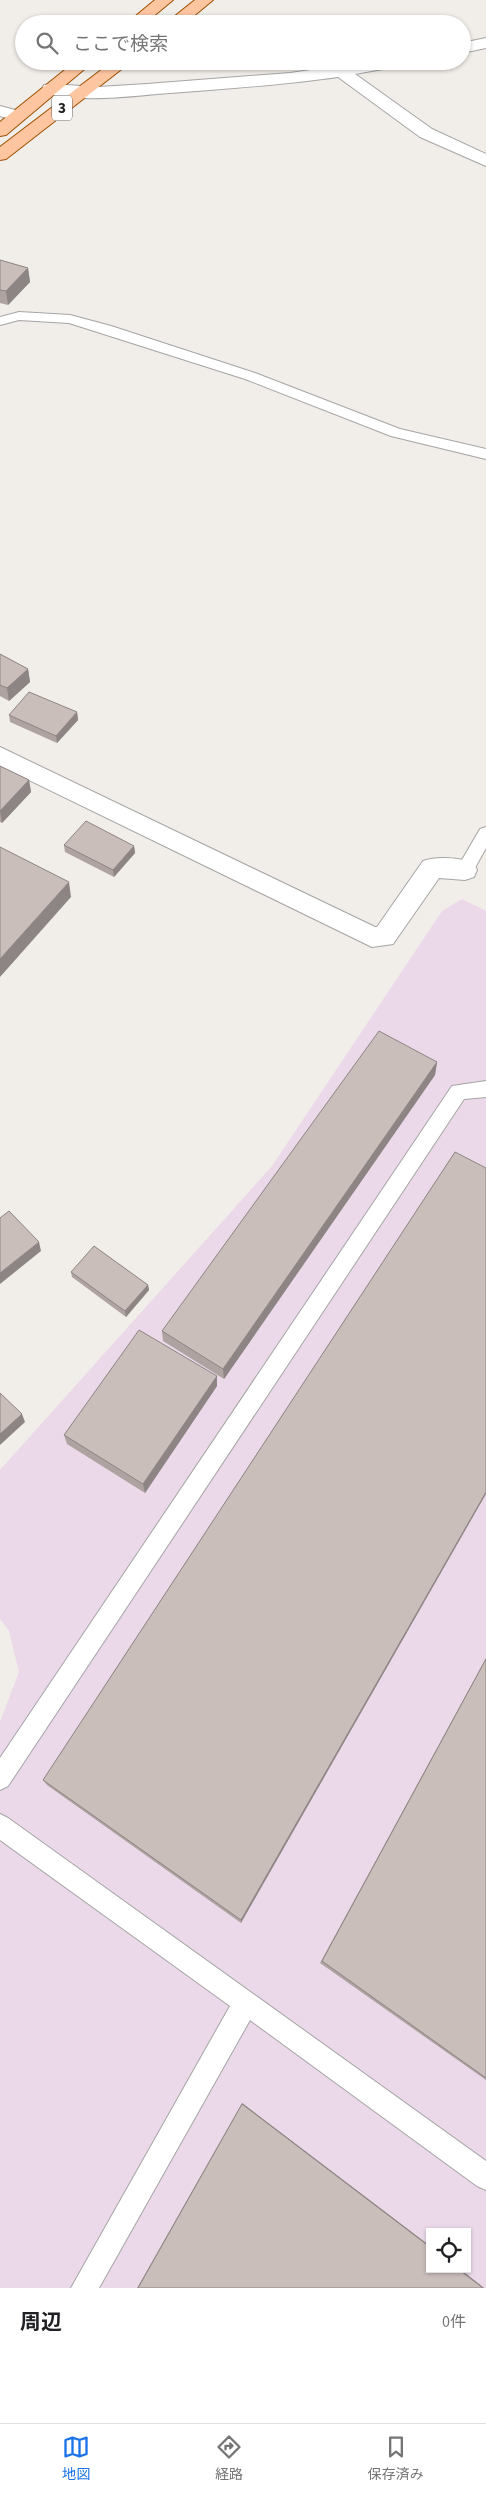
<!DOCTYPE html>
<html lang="ja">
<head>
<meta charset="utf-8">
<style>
	body { margin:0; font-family:"Source Sans 3","Noto Sans JP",sans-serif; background:#f6f6f6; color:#202124 }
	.controls { position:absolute; right:15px; bottom:15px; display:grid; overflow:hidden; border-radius:0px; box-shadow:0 1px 4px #0004 }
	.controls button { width:45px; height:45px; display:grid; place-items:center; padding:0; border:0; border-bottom:1px solid #e0e0e0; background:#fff; color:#202124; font:25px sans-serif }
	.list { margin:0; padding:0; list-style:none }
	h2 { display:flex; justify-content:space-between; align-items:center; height:65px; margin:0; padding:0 20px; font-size:21px }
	h2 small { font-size:16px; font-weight:400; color:#757577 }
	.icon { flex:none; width:28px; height:28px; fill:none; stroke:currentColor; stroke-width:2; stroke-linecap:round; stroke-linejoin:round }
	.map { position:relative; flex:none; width:486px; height:2288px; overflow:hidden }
	.search { position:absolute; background:#fff; box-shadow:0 1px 4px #0004; left:15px; right:15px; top:15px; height:55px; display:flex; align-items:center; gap:12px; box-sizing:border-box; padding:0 18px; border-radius:28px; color:#757577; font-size:19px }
	.sheet { height:135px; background:#fff }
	nav { display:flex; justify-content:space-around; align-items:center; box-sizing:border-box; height:70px; border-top:1px solid #e0e0e0; background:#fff; font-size:14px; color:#757577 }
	nav a { display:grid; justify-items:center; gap:2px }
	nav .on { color:#1a73e8 }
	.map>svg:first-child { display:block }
	.industrial { fill:#ebd9ea; fill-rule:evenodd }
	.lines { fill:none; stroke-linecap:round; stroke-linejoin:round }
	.lane-casing { stroke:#a5a5a5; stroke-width:2 }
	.street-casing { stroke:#a5a5a5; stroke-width:2 }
	.primary-casing { stroke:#9e5000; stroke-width:2 }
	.lane { fill:#fff; fill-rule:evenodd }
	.street { fill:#fff; fill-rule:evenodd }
	.primary { fill:#fec6a0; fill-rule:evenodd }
	.wall { fill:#aea3a1 }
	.shaded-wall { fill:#8d8583 }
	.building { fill:#cabebb; stroke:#8d8583 }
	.labels { text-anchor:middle; stroke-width:5; stroke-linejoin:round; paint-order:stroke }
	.shield { fill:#fff; stroke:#646464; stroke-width:1 }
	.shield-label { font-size:15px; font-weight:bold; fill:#212121 }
</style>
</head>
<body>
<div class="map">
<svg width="486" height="2288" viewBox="0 0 486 2288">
	<rect width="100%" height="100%" fill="#f1ede8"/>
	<path class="industrial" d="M462,899L486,911V2288H0V1722L19,1672L9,1631L0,1619V1470L272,1166L442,911ZM430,2232H467V2269H430Z"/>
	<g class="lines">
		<g class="lane-casing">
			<g id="lane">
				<path d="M19,312L70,315L111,326L255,373L400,429L486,449V459L391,436L245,379L69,323L19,320L0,325V317Z"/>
				<path d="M486,827V848L471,875L465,877L459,875L457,870L459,865L480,829Z"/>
				<path d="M486,1081V1097L464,1099L8,1786L0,1790V1758L452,1086Z"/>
				<path d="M0,1814L8,1818L486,2161V2190L477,2186L250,2020L99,2288H71L230,2006L0,1840Z"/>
			</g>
		</g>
		<g class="street-casing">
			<g id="street">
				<path d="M486,38V48L462,53V43Z"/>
				<path d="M373,61H407L405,65L355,74L432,129L486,154V166L420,137L338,77C282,85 226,89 170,93C129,96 84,103 44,93L42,89L44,85L50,84L98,87L147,84L290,73Z"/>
				<path d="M0,106L23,112L26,116L23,120L17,121L0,116Z"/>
				<path d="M0,747L375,927H377L423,861C438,856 459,858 474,863L477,870L474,877L465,880L439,878L393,944L372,947L0,766Z"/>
			</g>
		</g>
		<g class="primary-casing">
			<g id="primary">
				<path d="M155,0H173L144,24H126Z"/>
				<path d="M195,0H213L184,24H165Z"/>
				<path d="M76,61H94L6,135L0,136V122Z"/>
				<path d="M113,61H132L6,159L0,160V147Z"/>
			</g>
		</g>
		<use href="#lane" class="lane"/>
		<use href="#street" class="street"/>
		<use href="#primary" class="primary"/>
	</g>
	<g class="wall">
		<path d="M0,260L28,268L30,282L8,305L0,303Z"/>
		<path d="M0,654L28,669L30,682L9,701L0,696Z"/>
		<path d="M77,712L78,720L57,743L10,722L9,715Z"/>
		<path d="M0,766L29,780L31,792L2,823L0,822Z"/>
		<path d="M64,845L134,846L135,853L114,877L65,852Z"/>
		<path d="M437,1062L435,1075L224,1379L163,1341L162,1331Z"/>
		<path d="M455,1152L241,1923L47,1785L43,1780Z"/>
		<path d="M71,1272L148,1285L149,1290L126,1317L72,1277Z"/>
		<path d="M217,1376V1386L145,1493L67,1444L64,1435Z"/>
		<path d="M486,1658V2080L320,1963Z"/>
		<path d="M242,2103L430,2246V2269H460L484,2288H137Z"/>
	</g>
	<g class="shaded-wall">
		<path d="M28,268L30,282L8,305L6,291Z"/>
		<path d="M28,669L30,682L9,701L7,688Z"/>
		<path d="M77,712L78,720L57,743L56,736Z"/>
		<path d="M29,780L31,792L2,823L0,811Z"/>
		<path d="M134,846L135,853L114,877L113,870Z"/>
		<path d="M69,882L71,897L0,977V959Z"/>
		<path d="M437,1062L435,1075L224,1379L223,1369Z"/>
		<path d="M39,1242L41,1251L0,1284V1273Z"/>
		<path d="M148,1285L149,1290L126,1317L125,1311Z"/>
		<path d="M217,1376V1386L145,1493L143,1484Z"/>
		<path d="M22,1414L25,1422L0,1445V1434Z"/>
		<path d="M486,1492V1494L241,1923V1920Z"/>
		<path d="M242,2103L430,2246V2247L242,2104Z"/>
		<path d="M458,2269H460L484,2288H483Z"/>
	</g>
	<g class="building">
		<path d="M0,260L28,268L6,291L0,290Z"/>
		<path d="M0,654L28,669L7,688L0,685Z"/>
		<path d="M29,692L77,712L56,736L9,715Z"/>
		<path d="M0,766L29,780L0,811Z"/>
		<path d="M86,821L134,846L113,870L64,845Z"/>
		<path d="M0,847L69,882L0,959Z"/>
		<path d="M379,1031L437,1062L223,1369L162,1331Z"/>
		<path d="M455,1152L486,1168V1492L241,1920L43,1780Z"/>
		<path d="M9,1211L39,1242L0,1273V1218Z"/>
		<path d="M94,1246L148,1285L125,1311L71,1272Z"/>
		<path d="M139,1330L217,1376L143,1484L64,1435Z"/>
		<path d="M0,1393L22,1414L0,1434Z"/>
		<path d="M486,1659V2078L322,1961Z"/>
		<path d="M242,2104L430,2247V2269H458L483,2288H138Z"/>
	</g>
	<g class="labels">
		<rect class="shield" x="52" y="95.5" width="20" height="25" rx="4"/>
		<g class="shield-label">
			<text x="62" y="113">3</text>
		</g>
	</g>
</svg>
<div class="controls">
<button><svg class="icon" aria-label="locate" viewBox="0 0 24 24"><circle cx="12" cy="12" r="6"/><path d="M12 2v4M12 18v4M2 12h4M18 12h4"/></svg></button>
</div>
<div class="search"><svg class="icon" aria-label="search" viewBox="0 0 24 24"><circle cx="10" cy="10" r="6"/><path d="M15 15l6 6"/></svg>ここで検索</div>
</div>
<section class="sheet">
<h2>周辺<small>0件</small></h2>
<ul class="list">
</ul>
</section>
<nav>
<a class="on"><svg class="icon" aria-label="map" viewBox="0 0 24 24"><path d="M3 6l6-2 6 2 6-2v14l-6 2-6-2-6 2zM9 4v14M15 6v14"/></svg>地図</a>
<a><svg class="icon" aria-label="directions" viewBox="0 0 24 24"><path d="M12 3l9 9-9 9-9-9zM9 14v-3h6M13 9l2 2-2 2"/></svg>経路</a>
<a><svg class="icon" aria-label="saved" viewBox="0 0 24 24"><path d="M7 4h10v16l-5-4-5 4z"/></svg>保存済み</a>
</nav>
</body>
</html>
